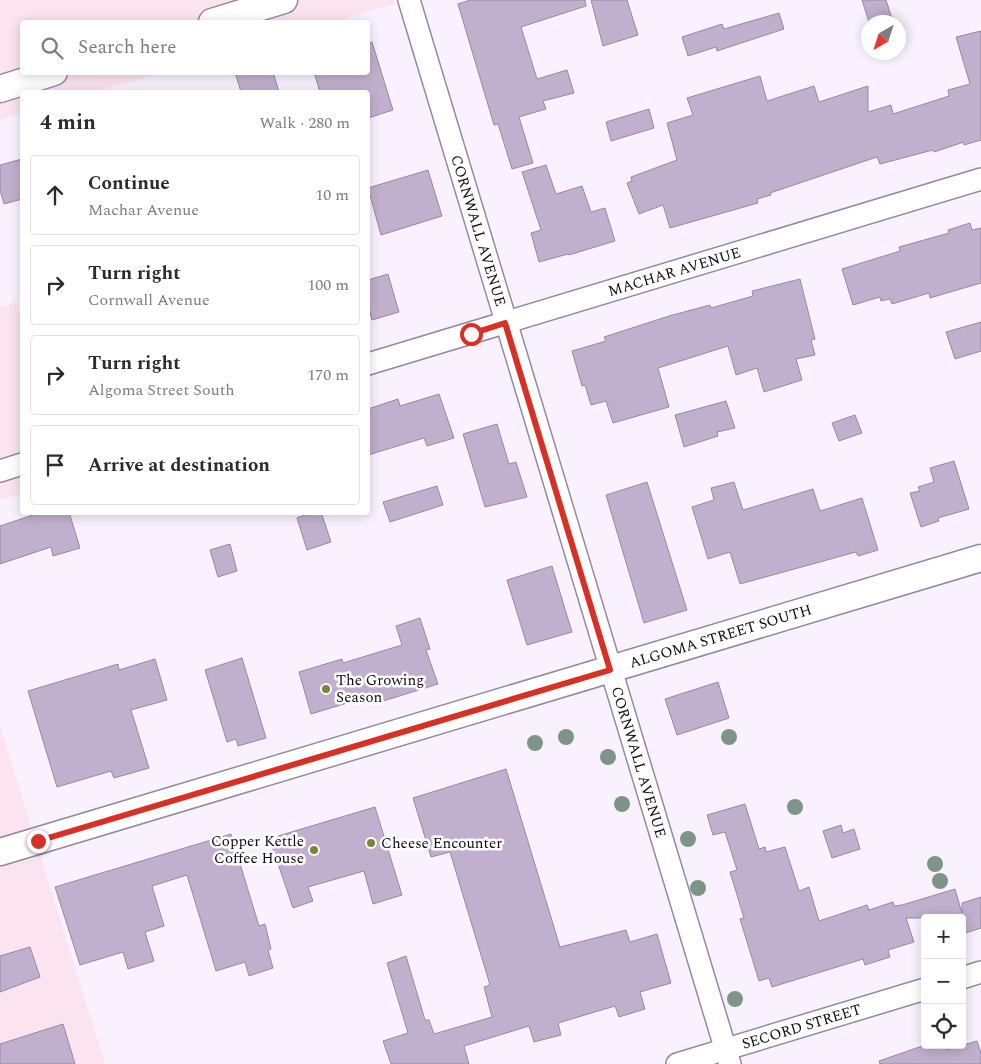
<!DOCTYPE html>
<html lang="en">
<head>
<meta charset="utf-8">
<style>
	body { margin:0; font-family:Spectral,serif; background:#f7f7f7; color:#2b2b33 }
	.controls { position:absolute; right:15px; bottom:15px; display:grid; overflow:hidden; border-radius:5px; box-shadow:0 2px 12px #0003 }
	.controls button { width:45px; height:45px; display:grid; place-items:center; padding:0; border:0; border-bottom:1px solid #e1e1e2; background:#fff; color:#2b2b33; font:25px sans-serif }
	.compass { position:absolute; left:861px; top:15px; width:45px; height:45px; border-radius:50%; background:#fff; box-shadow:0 2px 12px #0003; rotate:219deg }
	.stop { position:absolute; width:15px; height:15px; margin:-11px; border:4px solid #d93025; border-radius:50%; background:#fff }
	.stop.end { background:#d93025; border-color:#fff; box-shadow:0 1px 5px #0008 }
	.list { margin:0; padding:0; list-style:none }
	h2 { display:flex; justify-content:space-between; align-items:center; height:65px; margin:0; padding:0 20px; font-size:21px }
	h2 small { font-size:16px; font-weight:400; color:#7c7c81 }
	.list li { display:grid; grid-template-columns:32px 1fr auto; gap:15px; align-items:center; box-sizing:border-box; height:80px; margin:0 10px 10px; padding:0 10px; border:1px solid #e1e1e2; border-radius:5px }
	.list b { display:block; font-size:19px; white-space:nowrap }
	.list p { margin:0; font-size:16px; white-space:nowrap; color:#7c7c81 }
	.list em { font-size:16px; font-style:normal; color:#7c7c81 }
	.icon { flex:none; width:28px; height:28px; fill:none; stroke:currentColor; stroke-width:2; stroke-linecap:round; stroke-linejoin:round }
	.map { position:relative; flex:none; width:981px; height:1064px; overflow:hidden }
	.search { position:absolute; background:#fff; box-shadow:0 2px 12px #0003; left:20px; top:20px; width:350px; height:55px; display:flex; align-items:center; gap:12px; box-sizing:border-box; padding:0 18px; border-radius:5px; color:#7c7c81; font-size:19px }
	.panel { position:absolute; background:#fff; box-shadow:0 2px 12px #0003; left:20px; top:90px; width:350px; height:425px; border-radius:5px }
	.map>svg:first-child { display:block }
	.commercial { fill:#fbe3ef }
	.building { fill:#c1b0cd; stroke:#9888a4 }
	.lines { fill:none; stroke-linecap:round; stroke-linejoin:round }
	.minor-casing { stroke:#9787a4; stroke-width:24 }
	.tertiary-casing { stroke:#9787a4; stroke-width:29 }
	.minor { stroke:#fff; stroke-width:21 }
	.tertiary { stroke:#fff; stroke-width:26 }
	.tree { fill:#7c9588 }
	.route { stroke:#d93025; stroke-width:6 }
	.poi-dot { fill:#768837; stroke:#fff; stroke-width:2 }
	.labels { text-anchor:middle; stroke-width:5; stroke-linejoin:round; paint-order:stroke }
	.street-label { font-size:15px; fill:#0f0913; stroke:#fff }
	.poi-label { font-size:15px; fill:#0f0913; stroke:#fff; text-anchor:start }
</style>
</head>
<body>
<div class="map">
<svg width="981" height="1064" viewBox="0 0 981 1064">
	<rect width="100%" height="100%" fill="#f9f2fe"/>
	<g class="commercial">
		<path d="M0,0H394L395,4L331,22H22V72L161,73L93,92H22V113L0,120Z"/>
		<path d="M16,302L22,323V494L0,500V307Z"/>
		<path d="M0,726L105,1064H0Z"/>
	</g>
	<g class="building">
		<path d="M470,0H585L586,6L521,27L537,79L567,70L574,93L543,101L546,109L519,117L533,163L512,169L498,124L494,125L458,4Z"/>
		<path d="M591,0H627L638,35L603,46Z"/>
		<path d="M862,0H886L893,22H869Z"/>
		<path d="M779,13L784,29L717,51L716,47L688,56L682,37L722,24L724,29Z"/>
		<path d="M981,31V140L964,145V142L934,152L933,150L880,164L877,157L770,193L771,195L757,199L758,203L670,228L663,205L639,214L627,183L632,181L631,177L677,160L667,123L693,115L687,98L760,76L767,101L814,86L819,102L868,86V112L891,105L893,114L949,96L948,90L970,84L956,37Z"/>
		<path d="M372,42L393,110L368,118V92H320L314,72H368V43Z"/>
		<path d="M235,72H273L279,92H241Z"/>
		<path d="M649,109L654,128L611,141L606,122Z"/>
		<path d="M22,159V199L4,204L0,190V165Z"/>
		<path d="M546,165L556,194L582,186L591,212L605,208L615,241L569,255L568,254L539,262L531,233L541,230L522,172Z"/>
		<path d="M428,170L442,216L381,235L368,188Z"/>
		<path d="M970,223L972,230L981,228V283L930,298L929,293L892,304L890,299L881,301L880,297L853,305L842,269L900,251L899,247L949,233L948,230Z"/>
		<path d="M388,274L399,312L372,320L368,305V280Z"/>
		<path d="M800,279L815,339L811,340L815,355L796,359L802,380L764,392L757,368L736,375L728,346L658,368L669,407L613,423L606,401L591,405L585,385L582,386L572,351L606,341L604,337L669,316L710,305L711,308L753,296L752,291Z"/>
		<path d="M981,322V351L955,359L946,332Z"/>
		<path d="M439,394L454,438L427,446L424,438L368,455V409L398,399L400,406Z"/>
		<path d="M726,401L735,428L717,432L718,436L684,447L675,415Z"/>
		<path d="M855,415L862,433L839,441L832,423Z"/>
		<path d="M497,424L509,464L516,462L527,497L485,507L463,434Z"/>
		<path d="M954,461L969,509L938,518L939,521L921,527L910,493L920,491L918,487L934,482L930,468Z"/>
		<path d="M647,482L687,610L644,623L606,495Z"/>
		<path d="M734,482L743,510L813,489L820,511L862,498L878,550L858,556L856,552L740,584L730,552L708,559L692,507L714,500L711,488Z"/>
		<path d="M437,486L443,505L390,522L383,502Z"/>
		<path d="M42,512H69L80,548L53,556L51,547L0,564V526Z"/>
		<path d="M313,512H321L331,542L307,550L297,518Z"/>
		<path d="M230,544L237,571L218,577L210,550Z"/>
		<path d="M552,566L572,632L527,645L507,580Z"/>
		<path d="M420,618L430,649L426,650L438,684L380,702L377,694L311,714L299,672L342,659L343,663L402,645L396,626Z"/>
		<path d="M242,658L266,738L238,746L236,739L227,742L205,670Z"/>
		<path d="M155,659L167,700L131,710L149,768L114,778L111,771L57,787L28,691L118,664L119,670Z"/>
		<path d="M718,682L729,718L677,735L665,699Z"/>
		<path d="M506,769L560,947L626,930L630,942L657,934L671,983L640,992L645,1009L619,1017L615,1006L558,1023L561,1035L534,1042L529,1026L464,1046L469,1064H391L383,1041L408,1033L387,963L406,956L425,1020H429L434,1034L492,1017L484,987L490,985L450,852L431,857L413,798Z"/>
		<path d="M745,804L759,849L765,847L766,852L785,847L799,891L809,887L819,921L867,905L869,910L893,902L894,906L902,905L955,889L962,913V903L981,897V928L962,934V918H906L914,942L888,950L890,957L865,965L863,959L772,987L769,978L759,981L740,919L744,918L730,872L737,870L725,832L713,835L707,815Z"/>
		<path d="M375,807L402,895L373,904L364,871L308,887L313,901L293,908L271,843L279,840L278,836Z"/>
		<path d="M841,825L843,833L854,829L860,849L832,858L823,831Z"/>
		<path d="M231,834L259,926L265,924L271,949L268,950L273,968L249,976L245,962L216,971L187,875L152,886L164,926L145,932L154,961L128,969L123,952L80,965L55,887Z"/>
		<path d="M30,947L40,977L0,992V956Z"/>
		<path d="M63,1024L75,1064H0V1044Z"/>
		<path d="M977,1041L981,1053V1064H880L879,1061L925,1045H945L947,1050Z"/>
	</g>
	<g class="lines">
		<g class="minor-casing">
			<g id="minor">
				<path id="s1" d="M409,0L730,1064"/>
				<path id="s2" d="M368,364L981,179"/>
				<path d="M0,471L22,464"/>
				<path d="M962,978L981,972"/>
				<path id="s3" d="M677,1064L925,989"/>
			</g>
		</g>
		<g class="tertiary-casing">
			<g id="tertiary">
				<path d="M212,22L284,0"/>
				<path d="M0,89L54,72"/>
				<path id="s4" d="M0,852L981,558"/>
			</g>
		</g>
		<use href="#minor" class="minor"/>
		<use href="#tertiary" class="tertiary"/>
	</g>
	<g class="tree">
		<circle cx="566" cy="737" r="8"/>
		<circle cx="729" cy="737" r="8"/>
		<circle cx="535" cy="743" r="8"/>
		<circle cx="608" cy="757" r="8"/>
		<circle cx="622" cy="804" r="8"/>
		<circle cx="795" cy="807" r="8"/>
		<circle cx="688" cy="839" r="8"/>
		<circle cx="935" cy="864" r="8"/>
		<circle cx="940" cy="881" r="8"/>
		<circle cx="698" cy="888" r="8"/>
		<circle cx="735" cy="999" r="8"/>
	</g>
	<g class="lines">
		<path class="route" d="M38,841L610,670L505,323L471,334"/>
	</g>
	<g class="poi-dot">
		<circle cx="326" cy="689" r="5"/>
		<circle cx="371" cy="843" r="5"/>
		<circle cx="314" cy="850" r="5"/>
	</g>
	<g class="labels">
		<g class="street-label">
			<text dy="5" stroke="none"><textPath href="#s1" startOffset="241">CORNWALL AVENUE</textPath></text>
			<text dy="5" stroke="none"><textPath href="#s2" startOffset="320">MACHAR AVENUE</textPath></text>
			<text dy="5" stroke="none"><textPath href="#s4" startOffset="752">ALGOMA STREET SOUTH</textPath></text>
			<text dy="5" stroke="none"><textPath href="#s1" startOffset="796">CORNWALL AVENUE</textPath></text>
			<text dy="5" stroke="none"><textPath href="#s3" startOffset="130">SECORD STREET</textPath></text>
		</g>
		<g class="poi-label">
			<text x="336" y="685">The Growing<tspan x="336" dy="17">Season</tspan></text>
			<text x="304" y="846" text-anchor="end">Copper Kettle<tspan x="304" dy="17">Coffee House</tspan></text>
			<text x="381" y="848">Cheese Encounter</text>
		</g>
	</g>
</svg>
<div class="controls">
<button>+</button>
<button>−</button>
<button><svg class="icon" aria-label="locate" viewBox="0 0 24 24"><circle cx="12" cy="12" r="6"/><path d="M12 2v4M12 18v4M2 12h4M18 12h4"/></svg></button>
</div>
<svg class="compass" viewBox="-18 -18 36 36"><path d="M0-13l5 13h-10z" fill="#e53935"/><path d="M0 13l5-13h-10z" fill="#7c7c81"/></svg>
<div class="stop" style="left:471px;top:334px"></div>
<div class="stop end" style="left:38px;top:841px"></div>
<div class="search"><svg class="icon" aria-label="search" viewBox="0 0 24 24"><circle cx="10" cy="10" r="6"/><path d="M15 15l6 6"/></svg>Search here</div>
<section class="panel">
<h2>4 min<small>Walk · 280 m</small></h2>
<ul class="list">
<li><svg class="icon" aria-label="ahead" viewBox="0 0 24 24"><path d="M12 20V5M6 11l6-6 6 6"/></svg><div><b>Continue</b><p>Machar Avenue</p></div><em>10 m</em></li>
<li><svg class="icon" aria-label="right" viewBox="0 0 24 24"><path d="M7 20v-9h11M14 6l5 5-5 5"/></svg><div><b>Turn right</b><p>Cornwall Avenue</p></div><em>100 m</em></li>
<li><svg class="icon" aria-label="right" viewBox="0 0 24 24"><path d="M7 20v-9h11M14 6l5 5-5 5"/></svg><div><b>Turn right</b><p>Algoma Street South</p></div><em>170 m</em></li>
<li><svg class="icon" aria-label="arrive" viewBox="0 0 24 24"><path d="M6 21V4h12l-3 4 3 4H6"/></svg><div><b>Arrive at destination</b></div></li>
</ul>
</section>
</div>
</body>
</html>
